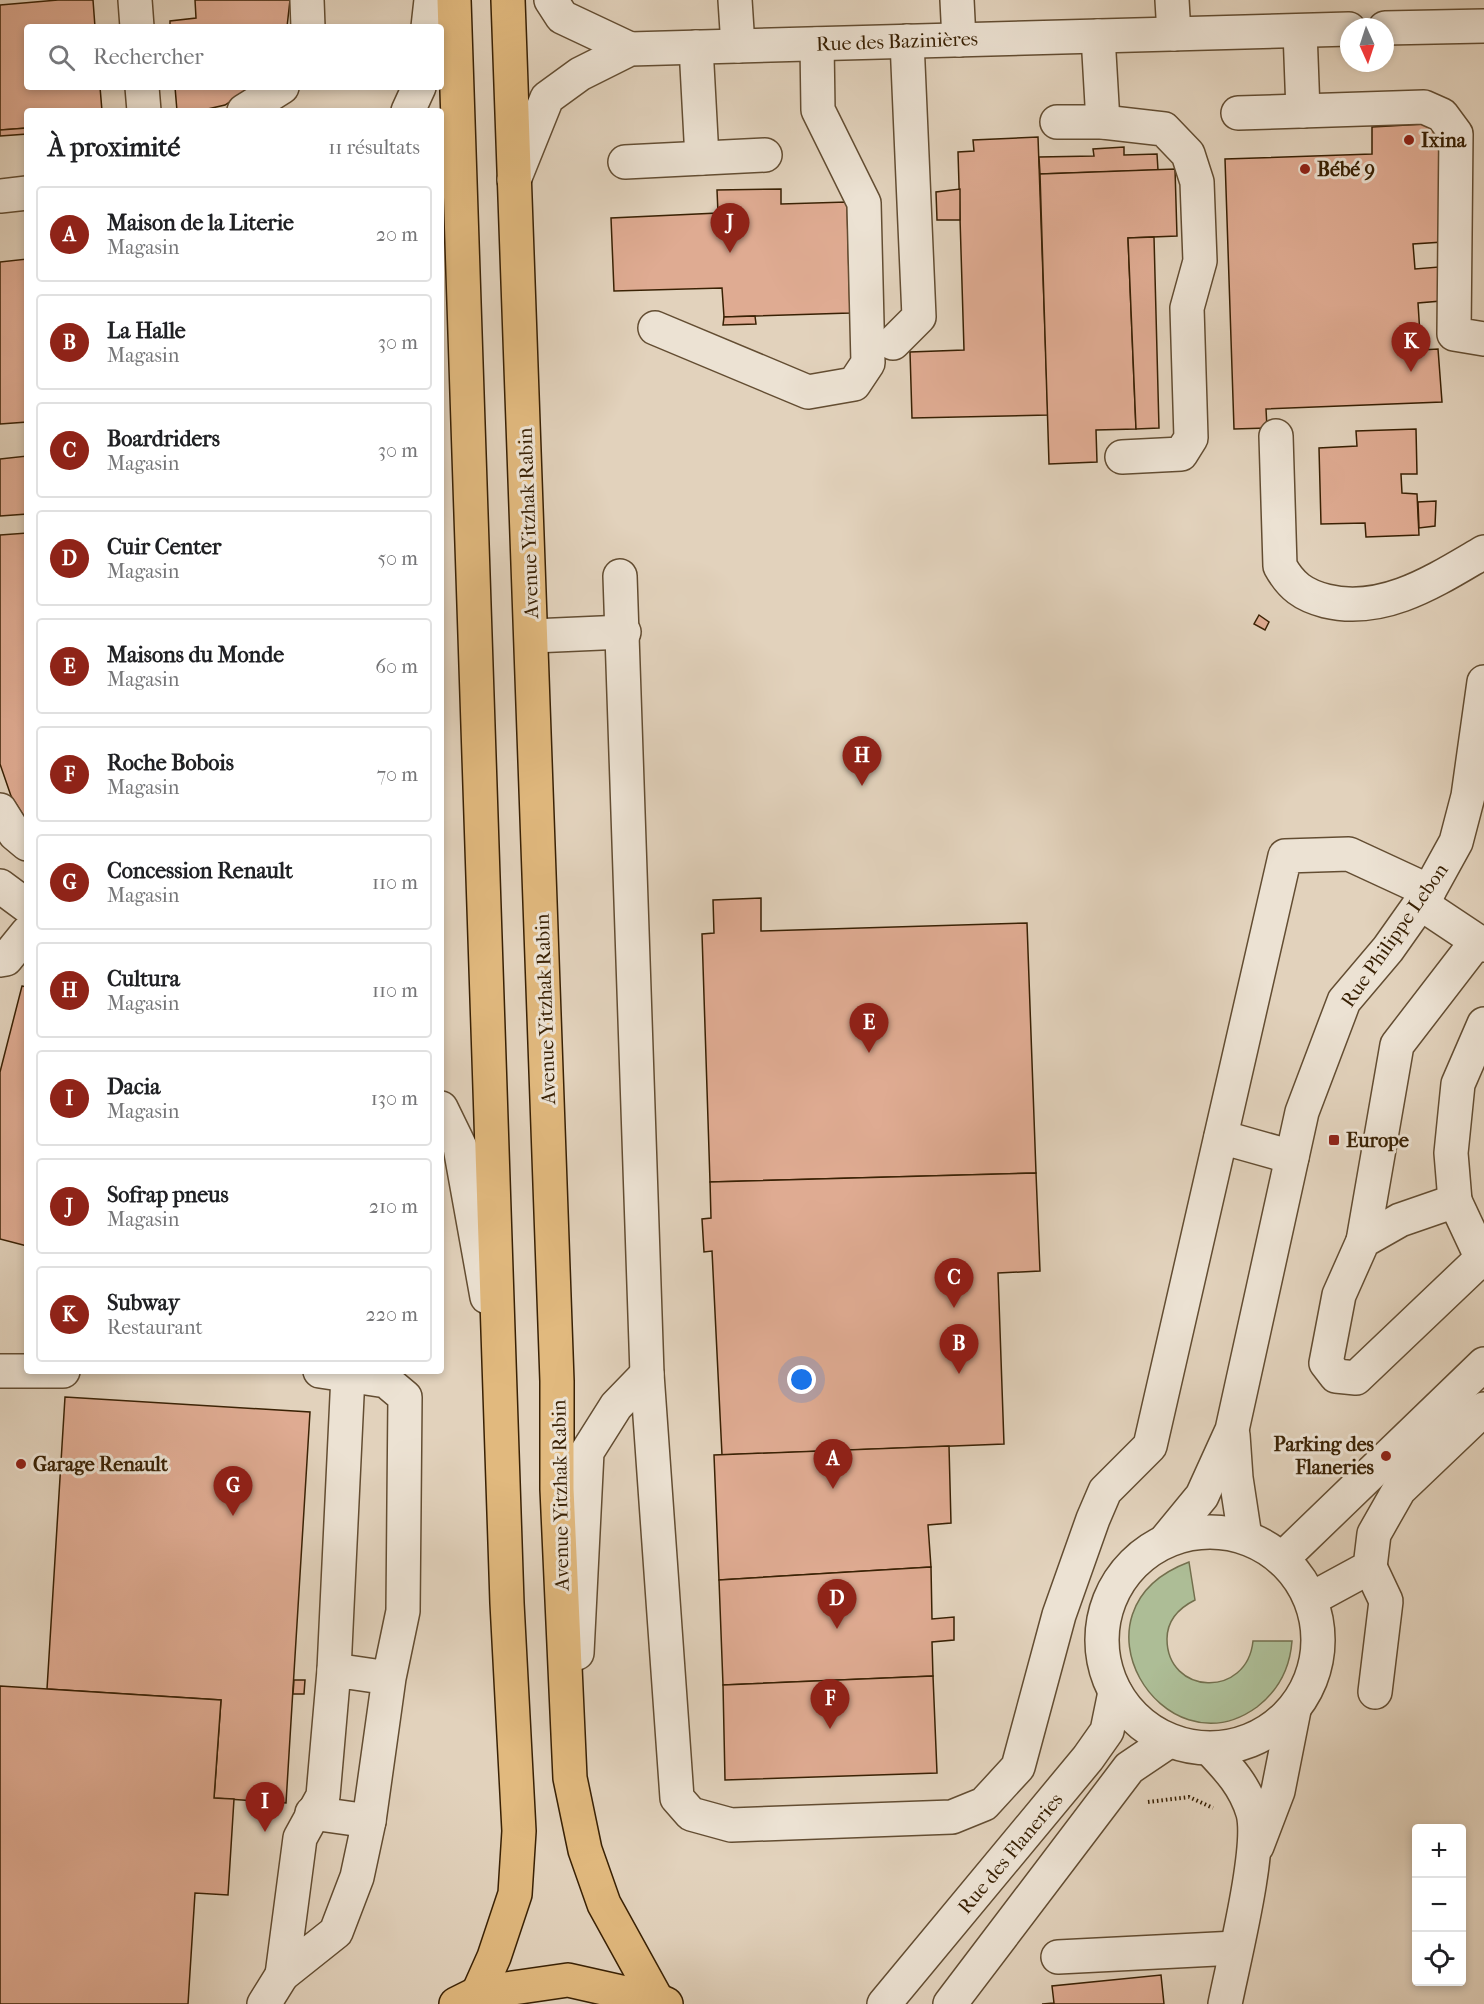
<!DOCTYPE html>
<html lang="fr">
<head>
<meta charset="utf-8">
<style>
	body { margin:0; font-family:"IM FELL French Canon",serif; background:#f2f2f2; color:#202124 }
	.controls { position:absolute; right:18px; bottom:18px; display:grid; overflow:hidden; border-radius:6px; box-shadow:0 3px 9px #0003 }
	.controls button { width:54px; height:54px; display:grid; place-items:center; padding:0; border:0; border-bottom:2px solid #e0e0e0; background:#fff; color:#202124; font:30px sans-serif }
	.compass { position:absolute; left:1340px; top:18px; width:54px; height:54px; border-radius:50%; background:#fff; box-shadow:0 3px 9px #0003; rotate:177deg }
	.you { position:absolute; left:802px; top:1380px; width:21px; height:21px; margin:-15px; border:4px solid #fff; border-radius:50%; background:#1a73e8; box-shadow:0 0 0 9px #1a73e833 }
	.badge { display:grid; place-items:center; width:39px; height:39px; border-radius:50%; background:#8f2418; color:#fff; font-size:20px; font-weight:700 }
	.pin { position:absolute; translate:-50% -50px; filter:drop-shadow(0 2px 3px #0008) }
	.pin::after { content:''; position:absolute; top:32px; width:21px; height:18px; background:inherit; clip-path:polygon(0 0,100% 0,50% 100%) }
	.list { margin:0; padding:0; list-style:none }
	h2 { display:flex; justify-content:space-between; align-items:center; height:78px; margin:0; padding:0 24px; font-size:26px }
	h2 small { font-size:20px; font-weight:400; color:#757577 }
	.list li { display:grid; grid-template-columns:39px 1fr auto; gap:18px; align-items:center; box-sizing:border-box; height:96px; margin:0 12px 12px; padding:0 12px; border:2px solid #e0e0e0; border-radius:6px }
	.list b { display:block; font-size:22px; white-space:nowrap }
	.list p { margin:0; font-size:20px; white-space:nowrap; color:#757577 }
	.list em { font-size:20px; font-style:normal; color:#757577 }
	.icon { flex:none; width:33px; height:33px; fill:none; stroke:currentColor; stroke-width:2; stroke-linecap:round; stroke-linejoin:round }
	.map { position:relative; flex:none; width:1484px; height:2004px; overflow:hidden }
	.search { position:absolute; background:#fff; box-shadow:0 3px 9px #0003; left:24px; top:24px; width:420px; height:66px; display:flex; align-items:center; gap:15px; box-sizing:border-box; padding:0 21px; border-radius:6px; color:#757577; font-size:22px }
	.panel { position:absolute; background:#fff; box-shadow:0 3px 9px #0003; left:24px; top:108px; width:420px; height:1266px; border-radius:6px }
	.map>svg:first-child { display:block }
	.green { fill:#adbd96; stroke:#736f4d; stroke-width:1.5 }
	.building { fill:#dfab92; stroke:#392104; stroke-width:1.5 }
	.lines { fill:none; stroke-linecap:round; stroke-linejoin:round }
	.minor-casing { stroke:#634d32; stroke-width:36 }
	.major-casing { stroke:#392104; stroke-width:36 }
	.path { stroke:#392104; stroke-width:4; stroke-dasharray:1.5 3; stroke-linecap:butt }
	.minor { stroke:#ece2d3; stroke-width:33 }
	.major { stroke:#e1b97e; stroke-width:33 }
	.poi-dot { fill:#8f2418; stroke:#ece2d3; stroke-width:2 }
	.labels { text-anchor:middle; stroke-width:6; stroke-linejoin:round; paint-order:stroke }
	.street-label { font-size:20px; fill:#392104; stroke:#ece2d3 }
	.poi-label { font-size:20px; font-weight:bold; fill:#392104; stroke:#ece2d3; text-anchor:start }
</style>
</head>
<body>
<div class="map">
<svg width="1484" height="2004" viewBox="0 0 1484 2004">
	<rect width="100%" height="100%" fill="#e2d2bc"/>
	<filter id="stains"><feTurbulence type="fractalNoise" baseFrequency=".00333" numOctaves="4"/><feColorMatrix values="0 0 0 0 .2 0 0 0 0 .09 0 0 0 0 .02 0 0 0 .5 -.17"/></filter>
	<radialGradient id="worn" r=".72"><stop offset=".6" stop-color="#630" stop-opacity="0"/><stop offset="1" stop-color="#630" stop-opacity=".3"/></radialGradient>
	<path class="green" d="M1189,1562L1195,1600C1179,1608 1167,1621 1167,1639C1167,1695 1247,1699 1253,1641H1292C1290,1668 1279,1690 1257,1707C1163,1775 1061,1610 1189,1562Z"/>
	<g class="building">
		<path d="M58,0H93L95,27H27V87H100L102,111H27V128L0,130V5Z"/>
		<path d="M195,0H290L287,27H170V21L196,18Z"/>
		<path d="M175,87H252L225,105L199,111H177Z"/>
		<path d="M1425,124L1438,136L1443,242L1413,244L1415,269L1439,267L1441,301L1418,303L1421,350L1438,349L1442,402L1266,409L1267,428L1234,429L1225,159L1372,154V127Z"/>
		<path d="M27,128V134L0,136V130Z"/>
		<path d="M1038,137L1048,415L912,418L910,352L964,350L958,152L974,151L973,140Z"/>
		<path d="M1124,147V155L1157,154L1158,170L1040,174L1039,157L1094,156L1093,149Z"/>
		<path d="M1175,169L1177,236L1128,238L1136,429L1096,430L1097,462L1049,464L1040,174Z"/>
		<path d="M781,189V204L847,202L850,313L724,317L722,288L614,291L611,218L718,213L717,190Z"/>
		<path d="M960,189V220H937L936,192Z"/>
		<path d="M1154,237L1159,428L1136,429L1128,238Z"/>
		<path d="M27,259V422L0,424V262Z"/>
		<path d="M755,316L756,324L723,325L724,317Z"/>
		<path d="M1416,429L1417,474H1401L1402,493L1417,494L1419,535L1366,537L1365,523L1321,524L1319,448L1357,446L1356,431Z"/>
		<path d="M27,456V514L0,516V459Z"/>
		<path d="M1436,501L1435,526L1419,528L1418,502Z"/>
		<path d="M27,533V821L11,796L0,764V535Z"/>
		<path d="M1259,615L1269,622L1265,630L1254,624Z"/>
		<path d="M761,898V931L1027,923L1036,1173L710,1182L702,934L714,933L713,900Z"/>
		<path d="M22,986L27,987V1246L0,1239V1072Z"/>
		<path d="M1036,1173L1040,1271L998,1273L1004,1444L722,1455L712,1251L704,1252L702,1219L711,1218L710,1182Z"/>
		<path d="M65,1397L310,1412L286,1803L214,1798L221,1700L47,1689Z"/>
		<path d="M949,1446L951,1523L928,1525L931,1567L719,1580L714,1455Z"/>
		<path d="M931,1567L932,1619L954,1617V1640L932,1642L933,1676L723,1685L719,1580Z"/>
		<path d="M933,1676L937,1773L725,1780L723,1685Z"/>
		<path d="M294,1680H305L304,1694H293Z"/>
		<path d="M0,1686L221,1700L214,1798L234,1799L228,1895L195,1893L188,2004H0Z"/>
		<path d="M1161,1975L1164,2004H1042L1054,2003L1052,1986Z"/>
	</g>
	<g class="lines">
		<g class="minor-casing">
			<g id="minor">
				<path d="M135,0L137,27"/>
				<path d="M307,0L308,27"/>
				<path d="M551,0L562,17L630,49"/>
				<path d="M735,0L738,46"/>
				<path d="M957,0L959,40"/>
				<path d="M1172,0L1174,34"/>
				<path d="M428,27L431,0"/>
				<path d="M1385,28L1484,26"/>
				<path d="M1300,31L1303,111"/>
				<path d="M1098,36L1103,122"/>
				<path d="M696,47L702,158"/>
				<path d="M142,87L144,111"/>
				<path d="M244,111L282,87"/>
				<path d="M408,111L419,87"/>
				<path d="M1238,113L1424,107L1442,115L1456,134L1454,334L1484,339"/>
				<path d="M1057,122H1103L1164,129L1188,154L1197,182L1200,261L1187,308L1191,438L1181,454L1122,457"/>
				<path d="M625,162L765,155"/>
				<path d="M514,180L547,98L580,74L630,49L1349,29"/>
				<path d="M0,196L27,193"/>
				<path d="M655,328L808,392L854,384L868,363L864,203L818,110L817,44"/>
				<path d="M893,343L919,317L907,41"/>
				<path d="M1276,436L1280,566C1291,586 1303,595 1326,601C1384,615 1436,580 1484,552"/>
				<path d="M620,576L647,1374L677,1798L691,1814L731,1825L952,1817L984,1804L1018,1767L1059,1615L1093,1519L1105,1491L1150,1446L1285,856L1349,854L1429,891"/>
				<path d="M533,636L624,632"/>
				<path d="M0,810L15,834L27,844"/>
				<path d="M0,886L27,906"/>
				<path d="M1420,903L1477,941"/>
				<path d="M0,960L6,959L27,933"/>
				<path d="M441,1108L460,1147L487,1297"/>
				<path d="M1221,1137L1292,1157"/>
				<path d="M1455,1201L1451,1153L1458,1084L1484,1024"/>
				<path d="M1363,1241L1397,1045L1477,941L1484,945"/>
				<path d="M1481,1259L1356,1378L1336,1376L1326,1363L1339,1295L1363,1241L1400,1220L1455,1201L1484,1263"/>
				<path d="M0,1371H63"/>
				<path d="M320,1371L386,1381L405,1397L403,1611L389,1678L369,1821L357,1877L336,1932L282,1975L300,1838L323,1796L334,1670L389,1678"/>
				<path d="M1233,1435L1236,1478L1245,1537"/>
				<circle cx="1210" cy="1640" r="108"/>
				<path d="M1165,1541L1202,1496L1232,1430L1302,1112L1344,1001L1388,949L1429,891L1456,842L1468,796L1484,682"/>
				<path d="M1282,1559L1484,1364"/>
				<path d="M1370,1567L1386,1601L1375,1692"/>
				<path d="M1311,1599L1370,1567L1374,1534L1399,1490L1484,1409"/>
				<path d="M577,1653L587,1452L616,1406L647,1374"/>
				<path d="M334,1670L348,1375"/>
				<path d="M1210,1749C1229,1769 1245,1786 1253,1813C1262,1849 1233,1963 1225,2004"/>
				<path d="M312,1813L369,1821"/>
				<path d="M1257,1846L1278,1791L1294,1710"/>
				<path d="M1058,1957L1236,1948"/>
				<path d="M264,2004L282,1975"/>
				<path d="M884,2004L1088,1758L1107,1731L1115,1692"/>
				<path d="M950,2004L1129,1768L1169,1741"/>
			</g>
		</g>
		<g class="major-casing">
			<g id="major">
				<path d="M454,0L507,1603L519,1831L515,1894L494,1957L478,1993"/>
				<path d="M508,0L557,1381V1489L570,1778L585,1850L604,1904L657,2000"/>
				<path d="M456,2004L478,1993L568,1980L657,2000L666,2004"/>
			</g>
		</g>
		<path class="path" d="M1148,1802L1189,1797L1213,1808"/>
		<use href="#minor" class="minor"/>
		<use href="#major" class="major"/>
	</g>
	<g class="poi-dot">
		<circle cx="1409" cy="140" r="6"/>
		<circle cx="1305" cy="169" r="6"/>
		<rect x="1328" y="1134" width="12" height="12" rx="3"/>
		<circle cx="1386" cy="1456" r="6"/>
		<circle cx="21" cy="1464" r="6"/>
	</g>
	<g class="labels">
		<g class="street-label">
			<text transform="translate(897 41) rotate(-2)" y="7">Rue des Bazinières</text>
			<text transform="translate(528 523) rotate(-92)" y="7">Avenue Yitzhak Rabin</text>
			<text transform="translate(1394 935) rotate(-55)" y="7">Rue Philippe Lebon</text>
			<text transform="translate(545 1009) rotate(-92)" y="7">Avenue Yitzhak Rabin</text>
			<text transform="translate(560 1495) rotate(-91)" y="7">Avenue Yitzhak Rabin</text>
			<text transform="translate(1010 1853) rotate(-50)" y="7">Rue des Flaneries</text>
		</g>
		<g class="poi-label">
			<text x="1421" y="147">Ixina</text>
			<text x="1317" y="176">Bébé 9</text>
			<text x="1346" y="1147">Europe</text>
			<text x="1374" y="1451" text-anchor="end">Parking des<tspan x="1374" dy="23">Flaneries</tspan></text>
			<text x="33" y="1471">Garage Renault</text>
		</g>
	</g>
	<rect width="100%" height="100%" filter="url(#stains)"/>
	<rect width="100%" height="100%" fill="url(#worn)"/>
</svg>
<div class="controls">
<button>+</button>
<button>−</button>
<button><svg class="icon" aria-label="locate" viewBox="0 0 24 24"><circle cx="12" cy="12" r="6"/><path d="M12 2v4M12 18v4M2 12h4M18 12h4"/></svg></button>
</div>
<svg class="compass" viewBox="-18 -18 36 36"><path d="M0-13l5 13h-10z" fill="#e53935"/><path d="M0 13l5-13h-10z" fill="#757577"/></svg>
<div class="you"></div>
<div class="pin badge" style="left:833px;top:1489px">A</div>
<div class="pin badge" style="left:959px;top:1374px">B</div>
<div class="pin badge" style="left:954px;top:1308px">C</div>
<div class="pin badge" style="left:837px;top:1629px">D</div>
<div class="pin badge" style="left:869px;top:1053px">E</div>
<div class="pin badge" style="left:830px;top:1729px">F</div>
<div class="pin badge" style="left:233px;top:1516px">G</div>
<div class="pin badge" style="left:862px;top:786px">H</div>
<div class="pin badge" style="left:265px;top:1832px">I</div>
<div class="pin badge" style="left:730px;top:253px">J</div>
<div class="pin badge" style="left:1411px;top:372px">K</div>
<div class="search"><svg class="icon" aria-label="search" viewBox="0 0 24 24"><circle cx="10" cy="10" r="6"/><path d="M15 15l6 6"/></svg>Rechercher</div>
<section class="panel">
<h2>À proximité<small>11 résultats</small></h2>
<ul class="list">
<li><span class="badge">A</span><div><b>Maison de la Literie</b><p>Magasin</p></div><em>20 m</em></li>
<li><span class="badge">B</span><div><b>La Halle</b><p>Magasin</p></div><em>30 m</em></li>
<li><span class="badge">C</span><div><b>Boardriders</b><p>Magasin</p></div><em>30 m</em></li>
<li><span class="badge">D</span><div><b>Cuir Center</b><p>Magasin</p></div><em>50 m</em></li>
<li><span class="badge">E</span><div><b>Maisons du Monde</b><p>Magasin</p></div><em>60 m</em></li>
<li><span class="badge">F</span><div><b>Roche Bobois</b><p>Magasin</p></div><em>70 m</em></li>
<li><span class="badge">G</span><div><b>Concession Renault</b><p>Magasin</p></div><em>110 m</em></li>
<li><span class="badge">H</span><div><b>Cultura</b><p>Magasin</p></div><em>110 m</em></li>
<li><span class="badge">I</span><div><b>Dacia</b><p>Magasin</p></div><em>130 m</em></li>
<li><span class="badge">J</span><div><b>Sofrap pneus</b><p>Magasin</p></div><em>210 m</em></li>
<li><span class="badge">K</span><div><b>Subway</b><p>Restaurant</p></div><em>220 m</em></li>
</ul>
</section>
</div>
</body>
</html>
